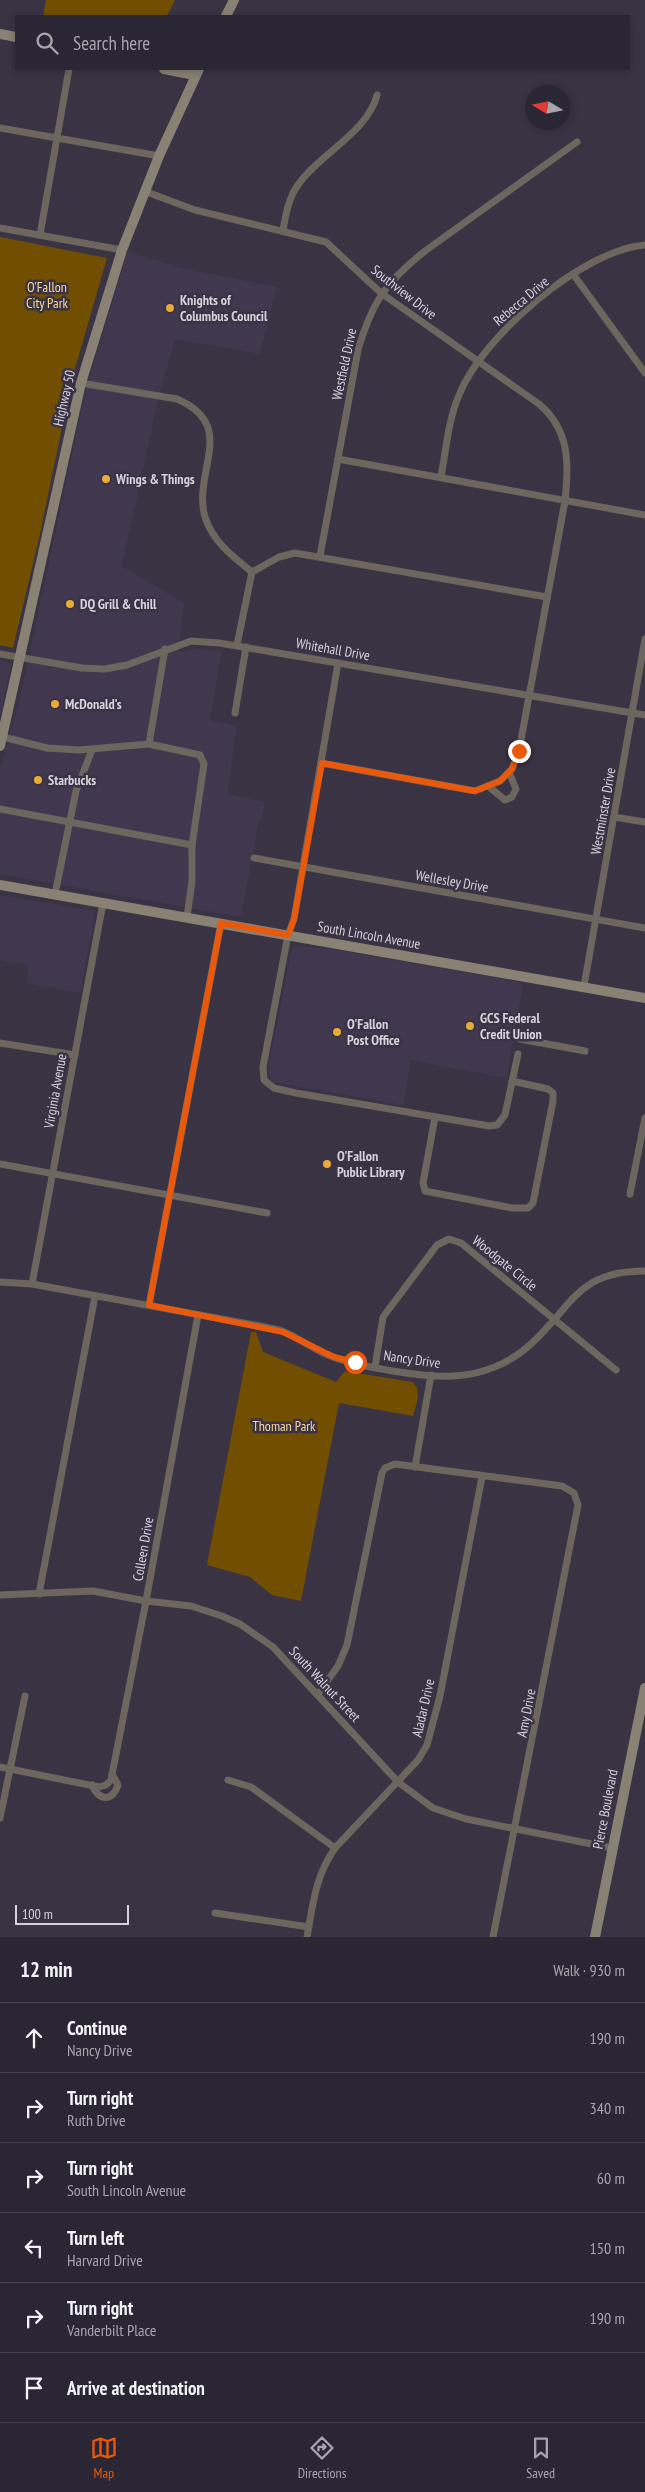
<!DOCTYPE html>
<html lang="en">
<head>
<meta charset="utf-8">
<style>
	body { margin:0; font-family:"PT Sans Narrow",sans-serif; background:#37323f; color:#f1f3f6 }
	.compass { position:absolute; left:525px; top:85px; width:45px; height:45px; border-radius:50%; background:#2b2633; box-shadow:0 2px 8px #0003; rotate:280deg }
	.scale { position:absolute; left:15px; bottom:12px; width:114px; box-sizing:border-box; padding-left:5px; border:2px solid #d4d1dc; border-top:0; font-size:14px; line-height:18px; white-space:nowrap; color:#d4d1dc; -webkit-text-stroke:4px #393344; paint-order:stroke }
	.stop { position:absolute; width:15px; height:15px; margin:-11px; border:4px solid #ea580c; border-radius:50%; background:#fff }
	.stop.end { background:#ea580c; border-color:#fff; box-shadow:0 1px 5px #0008 }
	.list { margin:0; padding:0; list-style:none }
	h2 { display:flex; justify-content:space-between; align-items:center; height:65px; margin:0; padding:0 20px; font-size:21px }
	h2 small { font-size:16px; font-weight:400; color:#a6a5ac }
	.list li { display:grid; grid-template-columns:32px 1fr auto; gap:15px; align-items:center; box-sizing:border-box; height:70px; padding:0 20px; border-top:1px solid #47434e }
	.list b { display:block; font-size:19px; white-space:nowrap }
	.list p { margin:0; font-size:16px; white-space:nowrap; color:#a6a5ac }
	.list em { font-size:16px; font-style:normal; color:#a6a5ac }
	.icon { flex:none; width:28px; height:28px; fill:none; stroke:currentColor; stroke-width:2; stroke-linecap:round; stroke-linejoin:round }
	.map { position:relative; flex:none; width:645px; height:1937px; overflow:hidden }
	.search { position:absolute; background:#2b2633; box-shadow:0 2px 8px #0003; left:15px; right:15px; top:15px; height:55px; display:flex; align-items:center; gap:12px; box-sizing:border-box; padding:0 18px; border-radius:0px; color:#a6a5ac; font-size:19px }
	.sheet { height:485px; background:#2b2633 }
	nav { display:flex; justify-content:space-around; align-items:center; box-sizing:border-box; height:70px; border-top:1px solid #47434e; background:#2b2633; font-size:14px; color:#a6a5ac }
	nav a { display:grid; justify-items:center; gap:2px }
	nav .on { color:#ea580c }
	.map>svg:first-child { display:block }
	.built { fill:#413850 }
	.green { fill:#724e00 }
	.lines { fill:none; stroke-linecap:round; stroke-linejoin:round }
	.street { stroke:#6c665e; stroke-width:7 }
	.secondary { stroke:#898174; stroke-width:10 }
	.route { stroke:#ea580c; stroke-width:6 }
	.poi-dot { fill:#e9ab38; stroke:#393344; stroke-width:2 }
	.labels { text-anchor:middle; stroke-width:5; stroke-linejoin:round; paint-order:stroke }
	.park-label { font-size:14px; fill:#fdd696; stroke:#393344 }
	.street-label { font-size:14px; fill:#d4d1dc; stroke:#393344 }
	.poi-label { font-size:14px; font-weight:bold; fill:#d4d1dc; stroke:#393344; text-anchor:start }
</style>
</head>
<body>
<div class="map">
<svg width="645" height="1937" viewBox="0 0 645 1937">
	<rect width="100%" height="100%" fill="#393344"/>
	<g class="built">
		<path d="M128,252L182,268L277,287L260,354L175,339L158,401L122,566L184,603L178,653L194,649L222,651L210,720L237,726L227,794L265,802L262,820H259L241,917L0,874V768L18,707L81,412L99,344Z"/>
		<path d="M0,659L10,663V668L0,716Z"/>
		<path d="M0,895L93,911L94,921L80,993L27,983L28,965L0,960Z"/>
		<path d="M297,946L331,949L518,982L523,986L506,1078L411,1060L403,1105L273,1082L269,1077L268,1069L291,952Z"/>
	</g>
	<g class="green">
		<path d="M46,0H175L167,16H43Z"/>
		<path d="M0,237L107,258L72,379L40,534L13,648L0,645Z"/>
		<path d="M251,1332H256L263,1352L336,1382L345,1371L412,1382L417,1387L418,1398L413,1416L339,1403L301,1601L272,1595L250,1577L207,1565Z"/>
	</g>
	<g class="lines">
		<g class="street">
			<path d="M0,128L159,156"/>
			<path d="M144,191L195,210L326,242L381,293L539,404C570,430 569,464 565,501L519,751L512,769L500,781L475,791L321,763"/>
			<path d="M0,228L122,250"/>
			<path d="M283,230C285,218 287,205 293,193C312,157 367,135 377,95"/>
			<path d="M40,235L69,69"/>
			<path d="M573,274L645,373"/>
			<path d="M81,383L177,399C239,426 192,471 205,517C213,542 233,557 252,572"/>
			<path d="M338,459L645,515"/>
			<path d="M441,477C446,450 448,421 459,395C482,337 582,250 645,245"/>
			<path d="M320,556L358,350C372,302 386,282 425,251L577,142"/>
			<path d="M252,572L279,557L295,553L547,597"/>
			<path d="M237,645L252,572"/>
			<path d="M0,654L82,668L105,669L127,665L191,641L219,643L645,715"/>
			<path d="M338,663L294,919L288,935L263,1067L264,1080L274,1088L296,1093L489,1126L497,1125L505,1115L518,1054"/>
			<path d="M235,713L246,647"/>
			<path d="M3,737L47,748L79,750L149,744L200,755L204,764L192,845V881L187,917"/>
			<path d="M149,744L165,649"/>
			<path d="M488,786L505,800L512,797L516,789L509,772"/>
			<path d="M0,809L192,845"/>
			<path d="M614,817L645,822"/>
			<path d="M254,858L645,928"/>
			<path d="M55,894L76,791L92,750"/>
			<path d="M584,986L645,639"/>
			<path d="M520,1039L585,1051"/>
			<path d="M0,1043L75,1055"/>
			<path d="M435,1117L423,1183L425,1191L512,1208H528L533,1203L553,1101V1093L548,1089L512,1081"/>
			<path d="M0,1164L267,1213"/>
			<path d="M630,1194L645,1118"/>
			<path d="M0,1282L32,1284L260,1326C268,1328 275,1329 282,1331C300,1338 315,1351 333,1357C360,1367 425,1378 453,1376C482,1375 511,1363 532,1343C574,1304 578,1271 645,1271"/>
			<path d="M32,1284L103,903"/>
			<path d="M149,1305L221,923"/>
			<path d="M375,1367L383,1317L437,1245L449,1239L461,1243L616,1370"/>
			<path d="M415,1467L431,1375"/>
			<path d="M39,1594L95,1296"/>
			<path d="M0,1595L93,1591L146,1601L191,1606L222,1616L240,1624L273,1647L398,1782L433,1808L466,1819L612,1848"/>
			<path d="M318,1694L338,1666L347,1645L382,1473L385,1468L395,1464L562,1486L574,1493L578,1505L493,1937"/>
			<path d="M0,1767L99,1787L106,1785L111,1780L146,1601L198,1315"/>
			<path d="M228,1780L251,1787L335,1848"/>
			<path d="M92,1785C99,1801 112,1802 118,1785L112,1774"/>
			<path d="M0,1818L25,1696"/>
			<path d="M215,1913L309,1927"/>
			<path d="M307,1937C313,1904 315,1877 335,1848L418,1760L427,1745L440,1696L482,1477"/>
		</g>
		<g class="secondary">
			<path d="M226,16L234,0"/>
			<path d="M0,34L16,37"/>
			<path d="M164,69L195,75"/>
			<path d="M0,746L81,383L122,250L159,156L199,69"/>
			<path d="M0,885L645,998"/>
			<path d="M595,1937L645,1688"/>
		</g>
	</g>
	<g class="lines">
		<path class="route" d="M355,1362L334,1357L283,1332L149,1305L221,923L288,935L294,919L322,763L475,791L500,781L512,769L519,751"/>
	</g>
	<g class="poi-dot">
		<circle cx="170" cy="308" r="5"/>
		<circle cx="106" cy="479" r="5"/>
		<circle cx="70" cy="604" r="5"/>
		<circle cx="55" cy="704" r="5"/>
		<circle cx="38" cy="780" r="5"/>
		<circle cx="470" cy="1026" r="5"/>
		<circle cx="337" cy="1032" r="5"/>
		<circle cx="327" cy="1164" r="5"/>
	</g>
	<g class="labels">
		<g class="park-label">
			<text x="47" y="292">O'Fallon<tspan x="47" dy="16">City Park</tspan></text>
			<text x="284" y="1431">Thoman Park</text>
		</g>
		<g class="street-label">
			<text transform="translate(404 292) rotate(38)" y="5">Southview Drive</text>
			<text transform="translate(521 301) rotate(-40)" y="5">Rebecca Drive</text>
			<text transform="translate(344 364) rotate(-78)" y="5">Westfield Drive</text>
			<text transform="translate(64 398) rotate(-77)" y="5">Highway 50</text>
			<text transform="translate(333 649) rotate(10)" y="5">Whitehall Drive</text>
			<text transform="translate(603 811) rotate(-80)" y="5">Westminster Drive</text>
			<text transform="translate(452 881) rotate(10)" y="5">Wellesley Drive</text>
			<text transform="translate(369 935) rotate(10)" y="5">South Lincoln Avenue</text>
			<text transform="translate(55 1091) rotate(-80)" y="5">Virginia Avenue</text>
			<text transform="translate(505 1263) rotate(39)" y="5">Woodgate Circle</text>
			<text transform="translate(412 1359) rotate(8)" y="5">Nancy Drive</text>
			<text transform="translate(143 1549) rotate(-80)" y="5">Colleen Drive</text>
			<text transform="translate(325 1684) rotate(47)" y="5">South Walnut Street</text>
			<text transform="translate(423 1708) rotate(-77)" y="5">Aladar Drive</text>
			<text transform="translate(526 1713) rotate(-79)" y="5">Amy Drive</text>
			<text transform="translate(605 1809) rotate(-79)" y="5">Pierce Boulevard</text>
		</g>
		<g class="poi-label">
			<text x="180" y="305">Knights of<tspan x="180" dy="16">Columbus Council</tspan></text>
			<text x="116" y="484">Wings &amp; Things</text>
			<text x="80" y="609">DQ Grill &amp; Chill</text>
			<text x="65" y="709">McDonald's</text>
			<text x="48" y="785">Starbucks</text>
			<text x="480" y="1023">GCS Federal<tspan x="480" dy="16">Credit Union</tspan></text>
			<text x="347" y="1029">O'Fallon<tspan x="347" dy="16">Post Office</tspan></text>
			<text x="337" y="1161">O'Fallon<tspan x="337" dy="16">Public Library</tspan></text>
		</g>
	</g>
</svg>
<svg class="compass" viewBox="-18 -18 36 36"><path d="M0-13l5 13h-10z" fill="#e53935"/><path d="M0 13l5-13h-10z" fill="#a6a5ac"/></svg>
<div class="scale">100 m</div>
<div class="stop" style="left:355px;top:1362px"></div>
<div class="stop end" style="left:519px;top:751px"></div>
<div class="search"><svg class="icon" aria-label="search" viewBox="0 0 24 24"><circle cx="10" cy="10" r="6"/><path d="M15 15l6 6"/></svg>Search here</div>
</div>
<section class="sheet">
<h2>12 min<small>Walk · 930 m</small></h2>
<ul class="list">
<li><svg class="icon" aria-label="ahead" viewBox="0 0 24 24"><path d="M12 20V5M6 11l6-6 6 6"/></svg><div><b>Continue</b><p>Nancy Drive</p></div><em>190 m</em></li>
<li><svg class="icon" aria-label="right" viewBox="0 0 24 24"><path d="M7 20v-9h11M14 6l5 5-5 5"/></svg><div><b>Turn right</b><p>Ruth Drive</p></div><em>340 m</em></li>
<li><svg class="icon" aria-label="right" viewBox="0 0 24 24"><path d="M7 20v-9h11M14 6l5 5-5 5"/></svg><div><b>Turn right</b><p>South Lincoln Avenue</p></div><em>60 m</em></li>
<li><svg class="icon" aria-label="left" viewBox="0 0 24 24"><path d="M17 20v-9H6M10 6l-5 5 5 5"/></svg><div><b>Turn left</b><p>Harvard Drive</p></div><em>150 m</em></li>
<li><svg class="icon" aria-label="right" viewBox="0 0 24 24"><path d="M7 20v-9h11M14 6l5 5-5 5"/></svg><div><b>Turn right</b><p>Vanderbilt Place</p></div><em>190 m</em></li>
<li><svg class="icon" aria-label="arrive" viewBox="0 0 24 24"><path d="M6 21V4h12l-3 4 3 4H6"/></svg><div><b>Arrive at destination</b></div></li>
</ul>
</section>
<nav>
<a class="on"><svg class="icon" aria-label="map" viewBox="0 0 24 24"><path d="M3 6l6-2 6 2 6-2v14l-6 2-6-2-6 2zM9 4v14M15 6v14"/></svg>Map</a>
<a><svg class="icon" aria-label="directions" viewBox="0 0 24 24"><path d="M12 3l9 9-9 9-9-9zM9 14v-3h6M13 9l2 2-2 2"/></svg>Directions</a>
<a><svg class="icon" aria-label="saved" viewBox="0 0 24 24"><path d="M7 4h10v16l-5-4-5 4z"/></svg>Saved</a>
</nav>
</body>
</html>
